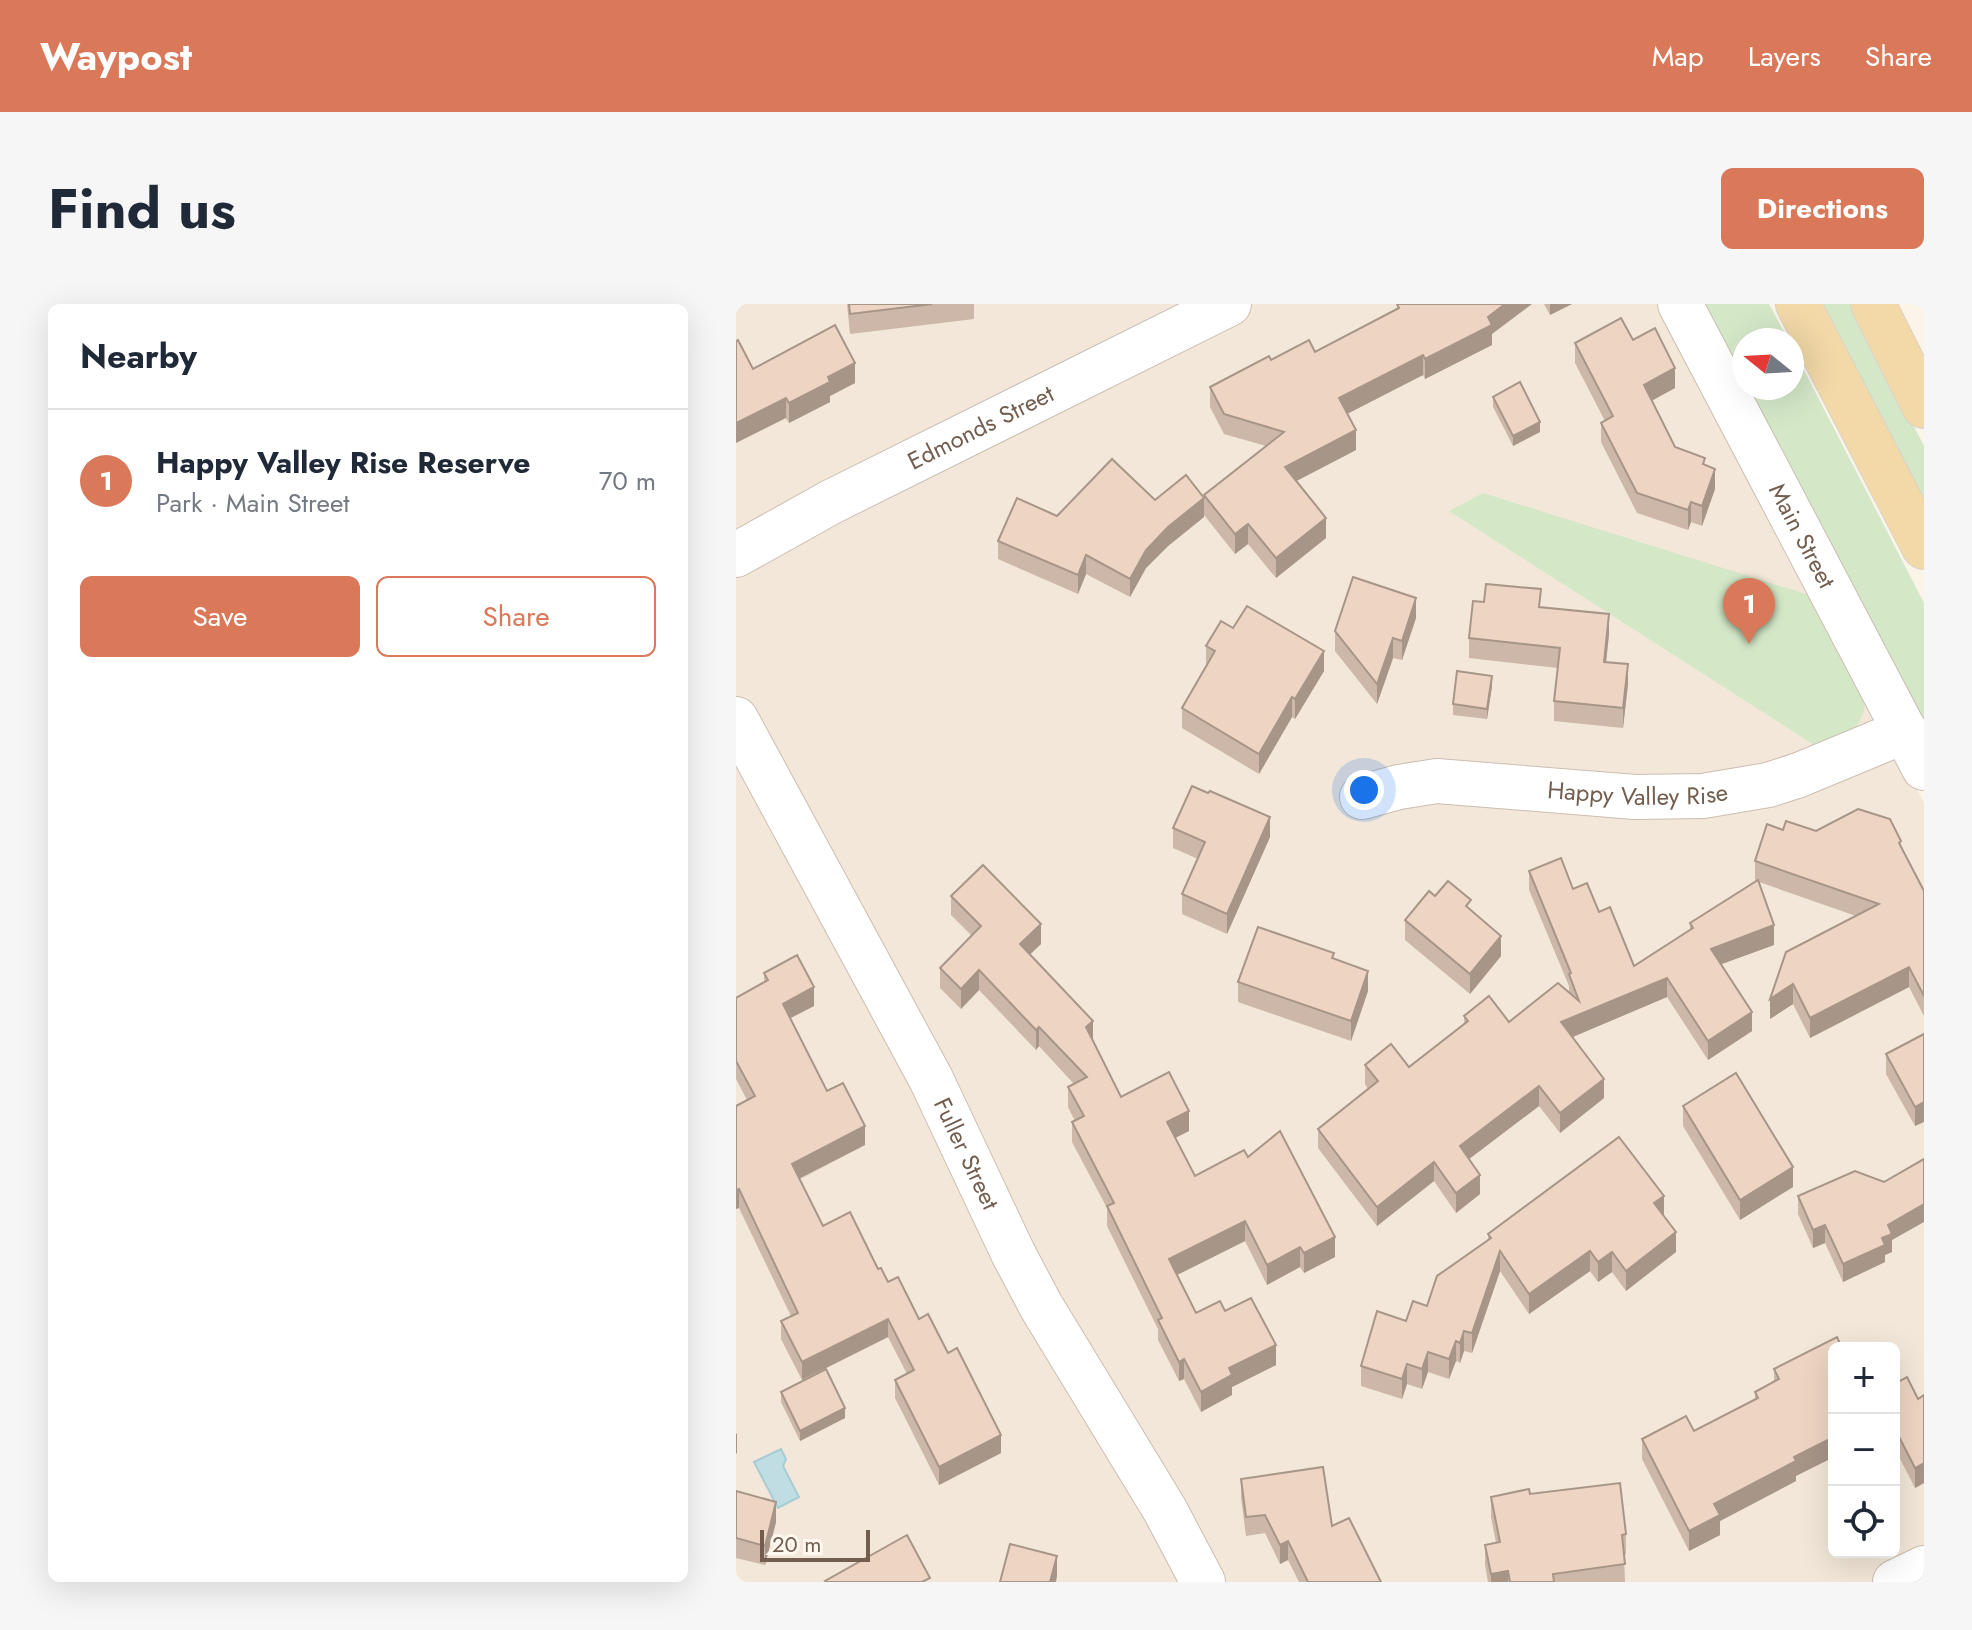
<!DOCTYPE html>
<html lang="en">
<head>
<meta charset="utf-8">
<style>
	body { margin:0; font-family:Jost,sans-serif; background:#f6f6f7; color:#1f2937 }
	.controls { position:absolute; right:24px; bottom:24px; display:grid; overflow:hidden; border-radius:12px; box-shadow:0 8px 32px #0002 }
	.controls button { width:72px; height:72px; display:grid; place-items:center; padding:0; border:0; border-bottom:2px solid #e0e1e3; background:#fff; color:#1f2937; font:40px sans-serif }
	.compass { position:absolute; left:996px; top:24px; width:72px; height:72px; border-radius:50%; background:#fff; box-shadow:0 8px 32px #0002; rotate:288deg }
	.scale { position:absolute; left:24px; bottom:20px; width:110px; box-sizing:border-box; padding-left:8px; border:4px solid #735d4f; border-top:0; font-size:22px; line-height:28px; white-space:nowrap; color:#735d4f; -webkit-text-stroke:6px #fef8ef; paint-order:stroke }
	.you { position:absolute; left:628px; top:486px; width:28px; height:28px; margin:-20px; border:6px solid #fff; border-radius:50%; background:#1a73e8; box-shadow:0 0 0 12px #1a73e833 }
	.badge { display:grid; place-items:center; width:52px; height:52px; border-radius:50%; background:#d97959; color:#fff; font-size:26px; font-weight:700 }
	.pin { position:absolute; translate:-50% -66px; filter:drop-shadow(0 2px 4px #0008) }
	.pin::after { content:''; position:absolute; top:42px; width:28px; height:24px; background:inherit; clip-path:polygon(0 0,100% 0,50% 100%) }
	.list { margin:0; padding:0; list-style:none }
	h2 { display:flex; justify-content:space-between; align-items:center; height:104px; margin:0; padding:0 32px; font-size:34px }
	h2 small { font-size:26px; font-weight:400; color:#747a83 }
	.list li { display:grid; grid-template-columns:52px 1fr auto; gap:24px; align-items:center; box-sizing:border-box; height:144px; padding:0 32px; border-top:2px solid #e0e1e3 }
	.list b { display:block; font-size:30px; white-space:nowrap }
	.list p { margin:0; font-size:26px; white-space:nowrap; color:#747a83 }
	.list em { font-size:26px; font-style:normal; color:#747a83 }
	.actions { display:flex; gap:16px; padding:24px 32px }
	.actions a { flex:1; padding:18px 0; border:2px solid #d97959; border-radius:12px; text-align:center; font-size:28px; color:#d97959 }
	.actions .main { background:#d97959; color:#fff }
	.icon { flex:none; width:44px; height:44px; fill:none; stroke:currentColor; stroke-width:2; stroke-linecap:round; stroke-linejoin:round }
	.map { position:relative; flex:none; width:1188px; height:1278px; overflow:hidden; border-radius:12px }
	header { display:flex; align-items:center; gap:48px; box-sizing:border-box; height:112px; padding:0 40px; background:#d97959; color:#fff }
	header strong { font-size:38px }
	nav { display:flex; gap:44px; margin-inline-start:auto; font-size:28px }
	.intro { display:flex; align-items:center; justify-content:space-between; box-sizing:border-box; height:192px; padding:0 48px }
	h1 { margin:0; font-size:56px }
	.button { padding:20px 36px; border-radius:12px; background:#d97959; color:#fff; font-size:28px; font-weight:700 }
	main { display:flex; gap:48px; padding:0 48px }
	aside { flex:1; background:#fff; border-radius:12px; box-shadow:0 8px 32px #0002 }
	.map>svg:first-child { display:block }
	.residential { fill:#f2e7d8; fill-rule:evenodd }
	.green { fill:#d4e8c8 }
	.water { fill:#bfdde3; stroke:#a6ccd4; stroke-width:2 }
	.lines { fill:none; stroke-linecap:round; stroke-linejoin:round }
	.minor-casing { stroke:#ccbdb0; stroke-width:46 }
	.primary-casing { stroke:#d8d2ce; stroke-width:46 }
	.minor { stroke:#fff; stroke-width:44 }
	.primary { stroke:#f3d9a8; stroke-width:44 }
	.wall { fill:#cdb7a8 }
	.shaded-wall { fill:#a79588 }
	.building { fill:#eed5c3; stroke:#a79588; stroke-width:2 }
	.labels { text-anchor:middle; stroke-width:7; stroke-linejoin:round; paint-order:stroke }
	.street-label { font-size:24px; fill:#735d4f; stroke:#fef8ef }
</style>
</head>
<body>
<header>
<strong>Waypost</strong>
<nav><a>Map</a><a>Layers</a><a>Share</a></nav>
</header>
<div class="intro"><h1>Find us</h1><a class="button">Directions</a></div>
<main>
<aside>
<h2>Nearby<small></small></h2>
<ul class="list">
<li><span class="badge">1</span><div><b>Happy Valley Rise Reserve</b><p>Park · Main Street</p></div><em>70 m</em></li>
</ul>
<div class="actions"><a class="main">Save</a><a>Share</a></div>
</aside>
<div class="map">
<svg width="1188" height="1278" viewBox="0 0 1188 1278">
	<rect width="100%" height="100%" fill="#fbf4e9"/>
	<path class="residential" d="M0,0H930L1188,499V1278H0ZM1098,1044H1158V1248H1098Z"/>
	<g class="green">
		<path d="M967,0H1033L1052,36H1008V79Z"/>
		<path d="M1082,0H1116L1188,142V205Z"/>
		<path d="M1056,43L1188,299V425L1011,84H1056Z"/>
		<path d="M747,189L1083,294L1129,395L1128,408L1117,429L1086,446L713,207Z"/>
	</g>
	<path class="water" d="M45,1145L50,1155L47,1162L63,1193L42,1204L18,1158Z"/>
	<g class="lines">
		<g class="minor-casing">
			<g id="minor">
				<path id="s1" d="M944,0L1188,464"/>
				<path id="s2" d="M0,251L95,198L493,0"/>
				<path id="s3" d="M0,415L195,775L277,949L305,1002L429,1206L467,1278"/>
				<path id="s4" d="M626,493L663,483L701,477L899,493L967,492L1032,481L1063,471L1169,427"/>
				<path d="M1159,1278L1188,1264"/>
			</g>
		</g>
		<g class="primary-casing">
			<g id="primary">
				<path d="M1062,0L1188,243"/>
				<path d="M1137,0L1188,102"/>
			</g>
		</g>
		<use href="#minor" class="minor"/>
		<use href="#primary" class="primary"/>
	</g>
	<g class="wall">
		<path d="M111,0H238V15L114,30Z"/>
		<path d="M661,0L756,30V41L689,75L687,71L611,110L620,146L560,177L590,234L540,274L512,240L499,250L468,211V191L530,142L488,130L474,103V83L535,56L579,48L661,5Z"/>
		<path d="M808,0H836L814,11Z"/>
		<path d="M839,39L939,84L915,97L939,143L969,161L979,185L966,222L955,218L952,226L901,209L865,138V119L869,117L839,59Z"/>
		<path d="M17,65L119,79L94,92V98L53,119Z"/>
		<path d="M757,93L804,128L777,142L757,103Z"/>
		<path d="M419,196L468,213L432,242L410,264L394,293L350,270L342,290L262,255V237L321,212Z"/>
		<path d="M805,304L873,330L870,358L892,380L887,424L818,417V397L822,364L733,354V334Z"/>
		<path d="M680,314L666,356L657,354L641,400L599,347V327Z"/>
		<path d="M497,324L588,367L559,415L556,413L523,470L446,424V404L470,362V342Z"/>
		<path d="M756,382L751,415L717,411V400Z"/>
		<path d="M472,489L534,533L491,630L446,610V590L462,555L437,544V524Z"/>
		<path d="M1047,526L1080,527L1165,543L1188,587V712L1173,683L1074,734L1057,700L1034,715V695L1120,612L1023,578L1038,641L985,660L1016,727L972,756L931,693L836,733L868,794L824,829L803,802L733,855L744,890L720,909L698,877L641,922L582,844V825L632,785L629,780V761L673,763L728,720V712L773,718L833,688V682L793,586V567L837,585L863,608L898,662L954,626V619L1020,577H1019V557Z"/>
		<path d="M215,592L305,640L294,650L357,737L385,793L453,827L439,834L459,872L512,853L599,953L568,969L564,963L531,981L509,937L441,971L460,1009L489,1007L540,1061L496,1083V1091L465,1108L448,1075L443,1077L422,1036V1025L371,922V904L336,838V818L339,817L332,803V783L338,780L303,742L300,746L243,686L225,705L204,684V664L236,632L215,611Z"/>
		<path d="M699,592L735,607L765,652L734,690L669,636V616Z"/>
		<path d="M598,655L632,687L615,737L502,698V678Z"/>
		<path d="M28,669L78,702L54,714L91,787L129,841L64,875L87,922L142,965L183,1015L265,1149L203,1181L159,1094V1076L171,1070L152,1033L66,1076L45,1035V1017L55,1012L3,904L0,905V802L11,796L0,775V694L28,679Z"/>
		<path d="M1188,730L1179,822L1150,770V750Z"/>
		<path d="M947,802L1057,883L1004,916L947,822Z"/>
		<path d="M1062,892L1156,936V948L1149,951V958L1107,978L1089,939L1077,944L1062,910Z"/>
		<path d="M928,912L940,948L890,987L876,968L862,978L854,967L793,1010L764,967L736,1049L728,1047L724,1059L720,1057L713,1075L692,1068L686,1085L671,1080L666,1095L625,1082V1062L670,1017L691,1002L752,936V930Z"/>
		<path d="M1101,1033L1060,1172V1177L984,1217V1231L953,1247L906,1155V1135L958,1127L1019,1096V1088L1038,1077V1065Z"/>
		<path d="M1158,1080L1182,1095L1188,1091V1179L1179,1184L1158,1143Z"/>
		<path d="M45,1088L109,1114L64,1137L45,1098Z"/>
		<path d="M505,1175L596,1222L645,1278H563L552,1256L544,1260L529,1229L510,1232L505,1194Z"/>
		<path d="M0,1187L40,1218L29,1261L0,1254Z"/>
		<path d="M794,1190L890,1230V1250L888,1251L889,1278H752L749,1261V1241L760,1239L755,1213V1193Z"/>
	</g>
	<g class="shaded-wall">
		<path d="M769,0H796L756,30V41L689,75V55Z"/>
		<path d="M814,0H836L814,11Z"/>
		<path d="M687,51V71L603,114V94Z"/>
		<path d="M119,59V79L94,92V98L53,119V99L92,73Z"/>
		<path d="M939,64V84L908,101V81Z"/>
		<path d="M50,94V114L0,139V119Z"/>
		<path d="M804,118V128L777,142V132Z"/>
		<path d="M620,126V146L549,183V163Z"/>
		<path d="M979,165V185L966,222V202Z"/>
		<path d="M468,194V213L432,242L410,264L394,293V275L410,246L432,223Z"/>
		<path d="M955,198V218L952,226V206Z"/>
		<path d="M590,214V234L540,274V254Z"/>
		<path d="M512,220V240L499,250V230Z"/>
		<path d="M350,251V270L342,290V271Z"/>
		<path d="M680,294V314L666,356V337Z"/>
		<path d="M873,310V330L868,378V358Z"/>
		<path d="M657,334V354L641,400V380Z"/>
		<path d="M588,347V367L559,415V395Z"/>
		<path d="M892,360V380L887,424V404Z"/>
		<path d="M756,372V382L751,415V405Z"/>
		<path d="M556,393V413L523,470V450Z"/>
		<path d="M534,513V533L491,630V610Z"/>
		<path d="M305,620V640L284,660V640Z"/>
		<path d="M1038,621V641L975,664V645Z"/>
		<path d="M765,632V652L734,690V670Z"/>
		<path d="M1173,663V683L1074,734V714Z"/>
		<path d="M243,666V686L225,705V685Z"/>
		<path d="M632,667V687L615,737V717Z"/>
		<path d="M931,674V693L825,738V718Z"/>
		<path d="M1057,680V700L1034,715V695Z"/>
		<path d="M78,683V702L47,718V700Z"/>
		<path d="M1016,708V727L972,756V737Z"/>
		<path d="M357,717V736L350,723Z"/>
		<path d="M303,723V742L300,746V726Z"/>
		<path d="M868,775V794L824,829V809Z"/>
		<path d="M803,782V802L724,862V842Z"/>
		<path d="M1188,798V818L1179,822V803Z"/>
		<path d="M453,807V827L431,838V818Z"/>
		<path d="M129,822V841L56,878V860Z"/>
		<path d="M698,858V877L641,922V903Z"/>
		<path d="M1057,863V883L1004,916V896Z"/>
		<path d="M744,871V890L720,909V889Z"/>
		<path d="M3,885V904L0,905V887Z"/>
		<path d="M928,892V912L918,899Z"/>
		<path d="M1188,900V918L1156,936V948L1149,951V958L1107,978V960L1152,921Z"/>
		<path d="M509,917V937L433,975V955Z"/>
		<path d="M1089,921V939L1077,944V926Z"/>
		<path d="M940,928V948L890,987V967Z"/>
		<path d="M599,933V953L568,969V949Z"/>
		<path d="M564,943V963L531,981V961Z"/>
		<path d="M764,947V967L736,1049V1029Z"/>
		<path d="M854,947V967L793,1010V990Z"/>
		<path d="M876,948V968L862,978V958Z"/>
		<path d="M152,1015V1033L66,1076V1058Z"/>
		<path d="M728,1027V1047L724,1059V1039Z"/>
		<path d="M720,1037V1057L713,1075V1055Z"/>
		<path d="M540,1041V1061L496,1083V1091L465,1108V1088L493,1064Z"/>
		<path d="M692,1048V1068L686,1085V1065Z"/>
		<path d="M448,1055V1075L443,1077V1058Z"/>
		<path d="M671,1060V1080L666,1095V1075Z"/>
		<path d="M109,1104V1114L64,1137V1127Z"/>
		<path d="M1,1129V1149L0,1150V1130Z"/>
		<path d="M265,1131V1149L203,1181V1163Z"/>
		<path d="M1098,1133V1153L1060,1172V1177L984,1217V1231L953,1247V1227L978,1200L1058,1153Z"/>
		<path d="M1188,1159V1179L1179,1184V1164Z"/>
		<path d="M40,1198V1218L29,1261V1242Z"/>
		<path d="M552,1237V1256L544,1260V1241Z"/>
		<path d="M321,1252V1272L320,1278H314Z"/>
		<path d="M772,1267V1278H755V1270Z"/>
	</g>
	<g class="building">
		<path d="M113,0H196L114,10Z"/>
		<path d="M661,0H769L752,13L756,21L689,55L687,51L603,94L620,126L549,163L590,214L540,254L512,220L499,230L468,191L548,128L488,110L474,83L533,52L535,56L573,36L579,48L663,4Z"/>
		<path d="M885,14L897,36L919,24L939,64L908,81L939,143L969,154L967,160L979,165L966,202L955,198L952,206L901,189L865,119L877,112L839,39Z"/>
		<path d="M99,21L119,59L92,73L94,78L53,99L50,94L0,119V37L2,36L17,65Z"/>
		<path d="M784,78L804,118L777,132L757,93Z"/>
		<path d="M376,155L419,196L450,171L468,194L432,223L410,246L394,275L350,251L342,271L262,237L281,194L321,212Z"/>
		<path d="M617,273L680,294L666,337L657,334L641,380L599,327Z"/>
		<path d="M750,280L805,285L803,303L873,310L868,358L892,360L887,404L818,397L824,344L733,334L737,297L748,298Z"/>
		<path d="M511,302L588,347L559,395L556,393L523,450L446,404L479,347L470,342L485,317L497,324Z"/>
		<path d="M721,367L756,372L751,405L717,400Z"/>
		<path d="M456,482L472,489L474,487L534,513L491,610L446,590L469,538L437,524Z"/>
		<path d="M1122,505L1154,515L1165,537L1163,539L1188,587V692L1173,663L1074,714L1057,680L1034,695L1050,648L1143,600L1019,557L1031,520L1047,526L1050,517L1080,527Z"/>
		<path d="M825,554L837,585L851,579L863,608L874,603L898,662L957,624L954,619L1022,576L1038,621L975,645L1016,708L972,737L931,674L825,718L868,775L824,809L803,782L724,842L744,871L720,889L698,858L641,903L582,825L642,777L629,761L655,740L673,763L732,717L728,712L753,692L773,718L822,679L843,697L833,670L835,669L793,567Z"/>
		<path d="M247,561L305,620L284,640L357,717L350,723L385,793L433,768L453,807L431,818L459,872L508,846L512,853L544,827L599,933L568,949L564,943L531,961L509,917L433,955L460,1009L484,997L489,1007L515,994L540,1041L493,1064L496,1071L465,1088L448,1055L443,1058L422,1016L426,1014L371,902L378,899L336,818L348,812L332,783L351,773L303,723L300,726L243,666L225,685L204,664L245,622L215,592Z"/>
		<path d="M712,577L735,596L730,602L765,632L734,670L669,616L693,587L699,592Z"/>
		<path d="M522,623L598,649L596,654L632,667L615,717L502,678Z"/>
		<path d="M61,651L78,683L47,700L91,787L107,779L129,822L56,860L87,922L114,908L142,965L145,964L152,978L162,973L183,1015L192,1010L212,1049L221,1044L265,1131L203,1163L159,1076L178,1066L152,1015L66,1058L45,1017L62,1009L3,885L0,886V802L19,792L0,757V694L32,676L28,669Z"/>
		<path d="M1188,730V798L1179,803L1150,750Z"/>
		<path d="M1000,769L1057,863L1004,896L947,802Z"/>
		<path d="M883,833L928,892L918,899L940,928L890,967L876,948L862,958L854,947L793,990L764,947L736,1029L728,1027L724,1039L720,1037L713,1055L692,1048L686,1065L671,1060L666,1075L625,1062L641,1007L670,1017L677,997L691,1002L701,972L755,934L752,930Z"/>
		<path d="M1188,855V900L1152,921L1156,930L1146,934L1149,941L1107,960L1089,921L1077,926L1062,892L1119,867L1148,878Z"/>
		<path d="M1101,1033L1106,1044H1098V1133L1058,1153L1060,1157L978,1200L984,1211L953,1227L906,1135L950,1112L958,1127L1022,1094L1019,1088L1043,1075L1038,1065Z"/>
		<path d="M90,1065L109,1104L64,1127L45,1088Z"/>
		<path d="M1171,1073L1182,1095L1188,1091V1159L1179,1164L1158,1123V1080Z"/>
		<path d="M587,1163L596,1222L613,1214L645,1278H572L552,1237L544,1241L529,1211L510,1213L505,1175Z"/>
		<path d="M884,1179L890,1230L886,1231L889,1260L817,1270L818,1278H774L772,1267L755,1270L749,1241L764,1238L755,1193L793,1185L794,1190Z"/>
		<path d="M0,1187L40,1198L29,1242L0,1234Z"/>
		<path d="M171,1231L194,1274L186,1278H90L89,1277Z"/>
		<path d="M274,1240L321,1252L314,1278H264Z"/>
	</g>
	<g class="labels">
		<g class="street-label">
			<text dy="8" stroke="none"><textPath href="#s2" startOffset="276">Edmonds Street</textPath></text>
			<text dy="8" stroke="none"><textPath href="#s1" startOffset="262">Main Street</textPath></text>
			<text dy="8" stroke="none"><textPath href="#s4" startOffset="278">Happy Valley Rise</textPath></text>
			<text dy="8" stroke="none"><textPath href="#s3" startOffset="492">Fuller Street</textPath></text>
		</g>
	</g>
</svg>
<div class="controls">
<button>+</button>
<button>−</button>
<button><svg class="icon" aria-label="locate" viewBox="0 0 24 24"><circle cx="12" cy="12" r="6"/><path d="M12 2v4M12 18v4M2 12h4M18 12h4"/></svg></button>
</div>
<svg class="compass" viewBox="-18 -18 36 36"><path d="M0-13l5 13h-10z" fill="#e53935"/><path d="M0 13l5-13h-10z" fill="#747a83"/></svg>
<div class="scale">20 m</div>
<div class="you"></div>
<div class="pin badge" style="left:1013px;top:340px">1</div>
</div>
</main>
</body>
</html>
